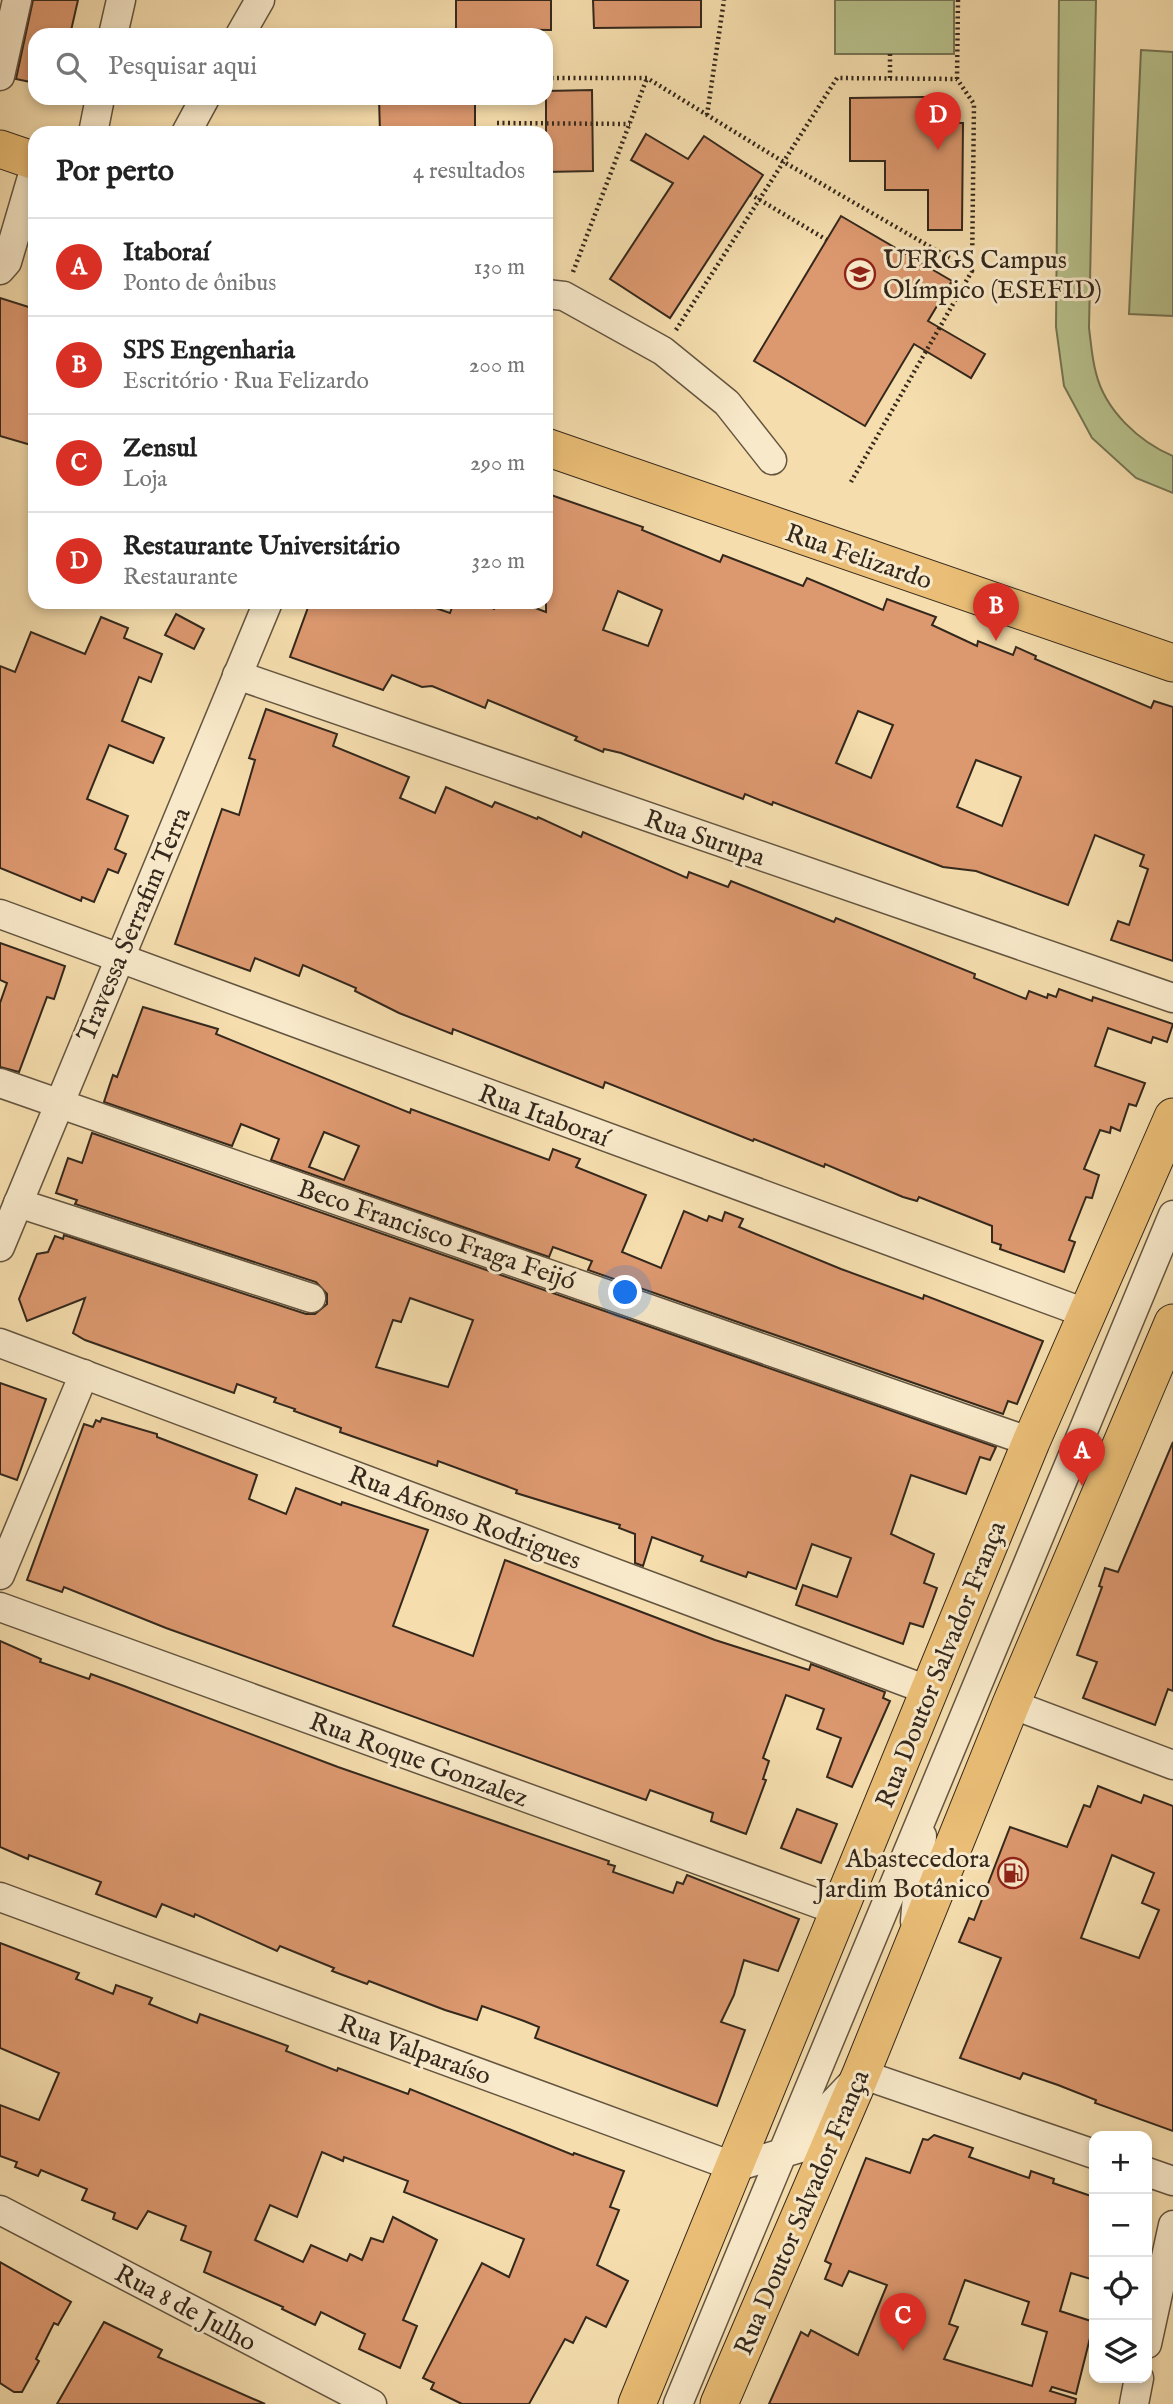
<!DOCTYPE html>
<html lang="pt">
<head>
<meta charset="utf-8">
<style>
	body { margin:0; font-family:"IM FELL English",serif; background:#f6f6f6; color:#222 }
	.controls { position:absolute; right:21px; bottom:21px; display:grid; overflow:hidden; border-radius:14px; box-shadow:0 4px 10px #0003 }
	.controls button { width:63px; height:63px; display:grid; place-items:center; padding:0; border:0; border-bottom:2px solid #e0e0e0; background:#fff; color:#222; font:35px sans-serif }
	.you { position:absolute; left:626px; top:1293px; width:24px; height:24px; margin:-18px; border:5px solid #fff; border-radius:50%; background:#1a73e8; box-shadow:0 0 0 10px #1a73e833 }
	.badge { display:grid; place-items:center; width:46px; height:46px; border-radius:50%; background:#d93025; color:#fff; font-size:23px; font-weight:700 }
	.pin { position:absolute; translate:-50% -58px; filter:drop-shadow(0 2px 4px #0008) }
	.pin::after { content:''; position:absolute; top:37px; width:24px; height:21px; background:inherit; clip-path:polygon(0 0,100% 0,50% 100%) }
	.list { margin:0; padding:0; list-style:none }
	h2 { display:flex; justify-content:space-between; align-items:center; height:91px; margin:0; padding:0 28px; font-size:30px }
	h2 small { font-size:23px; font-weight:400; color:#767676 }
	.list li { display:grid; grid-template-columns:46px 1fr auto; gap:21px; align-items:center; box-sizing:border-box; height:98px; padding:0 28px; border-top:2px solid #e0e0e0 }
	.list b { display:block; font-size:26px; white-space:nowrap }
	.list p { margin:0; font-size:23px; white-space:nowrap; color:#767676 }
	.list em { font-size:23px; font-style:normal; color:#767676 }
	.icon { flex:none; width:38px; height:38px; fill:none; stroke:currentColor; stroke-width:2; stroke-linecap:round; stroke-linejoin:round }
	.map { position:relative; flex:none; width:1173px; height:2404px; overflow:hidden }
	.search { position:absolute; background:#fff; box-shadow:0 4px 10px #0003; left:28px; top:28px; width:525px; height:77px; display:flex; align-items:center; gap:18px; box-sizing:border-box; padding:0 24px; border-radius:21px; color:#767676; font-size:26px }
	.panel { position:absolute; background:#fff; box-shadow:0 4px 10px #0003; left:28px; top:126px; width:525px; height:483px; border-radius:21px }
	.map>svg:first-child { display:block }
	.pitch { fill:#b8c28d; stroke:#767554; stroke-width:2 }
	.building { fill:#dc986f; stroke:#34281c; stroke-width:2; fill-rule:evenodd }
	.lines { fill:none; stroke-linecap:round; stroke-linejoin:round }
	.minor-casing { stroke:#645540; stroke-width:31 }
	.major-casing { stroke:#34281c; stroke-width:39 }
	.path { stroke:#34281c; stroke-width:4.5; stroke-dasharray:2 3.5; stroke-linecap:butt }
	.minor { stroke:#f8e9ca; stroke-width:28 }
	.major { stroke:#eabe76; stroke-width:37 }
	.labels { text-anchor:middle; stroke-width:6; stroke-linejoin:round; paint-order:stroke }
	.poi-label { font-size:26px; fill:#34281c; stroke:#f8e9ca; text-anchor:start }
	.street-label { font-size:26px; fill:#34281c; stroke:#f8e9ca }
</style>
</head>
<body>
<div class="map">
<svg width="1173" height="2404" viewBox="0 0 1173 2404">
	<rect width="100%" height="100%" fill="#f5ddad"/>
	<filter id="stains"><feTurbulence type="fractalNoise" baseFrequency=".00286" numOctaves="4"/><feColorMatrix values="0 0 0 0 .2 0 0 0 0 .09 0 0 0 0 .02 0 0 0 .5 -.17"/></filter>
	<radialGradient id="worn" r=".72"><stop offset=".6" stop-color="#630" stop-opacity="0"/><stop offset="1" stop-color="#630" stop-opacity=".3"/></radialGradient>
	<g class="pitch">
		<rect x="835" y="0" width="119" height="54"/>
		<path d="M1059,0H1096L1089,328C1091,343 1092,359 1096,373C1105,410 1139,442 1173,456V493L1136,478L1092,438L1064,386L1056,327Z"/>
		<path d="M1141,50L1173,52V316L1129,314Z"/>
	</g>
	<g class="building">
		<path d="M33,0H78L70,35H35V83L16,79Z"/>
		<path d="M456,0H551V30L456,29Z"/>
		<path d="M593,0H701V27L594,28Z"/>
		<path d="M592,90L593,171L546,172V91Z"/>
		<path d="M922,97H944V123H963L962,230H928V190H885V161H850V98Z"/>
		<path d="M379,98H475V133H380Z"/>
		<path d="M646,134L688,159L704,136L763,175L670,318L610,279L673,183L631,160Z"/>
		<path d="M841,216L952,281L928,321L985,354L971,378L914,344L865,426L754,361Z"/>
		<path d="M0,298L35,309V432L31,445L0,436Z"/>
		<path d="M551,495L643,527L642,530L720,562L723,555L803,586L807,578L883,610L887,599L936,617L932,625L977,646L978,641L1013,655L1016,647L1036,656L1035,659L1151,708L1154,701L1173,707V961L1111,940L1118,921L1129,925L1148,869L1140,866L1144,855L1095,835L1068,905L976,871L943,867L773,802L772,805L745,794L743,799L621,753L604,749L603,752L575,740L577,737L488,700L485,708L432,686L422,687L392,675L383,690L290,657L310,602H397L415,608L418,602L450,613L454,602H479L494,609L497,602H519L546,612V508ZM618,591L662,610L648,646L603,630ZM858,711L893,725L871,778L836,763ZM976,760L1021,777L1002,826L957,807Z"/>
		<path d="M176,614L204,629L194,649L165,635Z"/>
		<path d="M101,617L128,628L124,638L162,654L151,682L139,677L122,721L164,738L153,763L109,745L87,799L128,816L115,849L126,854L118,873L108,869L94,902L82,897L81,901L0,868V666L15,672L31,632L85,654Z"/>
		<path d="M266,709L337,734L333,746L409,777L400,798L435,813L446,787L492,807L495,802L537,819L538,817L581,837L583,832L687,878L689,872L728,887L731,881L834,922L836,918L975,974L974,978L1026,999L1029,991L1047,998L1048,994L1056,997L1059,989L1092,1001L1093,997L1173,1024L1167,1042L1153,1037L1151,1043L1108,1028L1095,1066L1145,1083L1136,1106L1129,1104L1120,1131L1111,1127L1110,1133L1100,1130L1084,1169L1099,1175L1092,1198L1086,1197L1069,1240L1075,1242L1064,1272L1000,1249L1001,1245L992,1242V1226L919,1197L917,1201L903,1197L825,1164L824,1167L754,1139L753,1141L605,1082L603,1088L453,1029L452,1034L399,1013L355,991L356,988L303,965L299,976L255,958L250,971L175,944L222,809L239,815L255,760L249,758Z"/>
		<path d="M0,943L65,966L54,999L47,997L19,1072L0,1067V1003L7,983L0,980Z"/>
		<path d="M143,1007L218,1029L216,1034L410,1113L411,1109L549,1160L553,1149L580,1159L576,1167L646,1195L622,1252L661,1268L684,1211L707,1221L709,1216L722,1221L725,1212L743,1219L739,1227L841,1269L923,1299L924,1295L1043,1341L1017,1404L1008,1401L1003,1414L588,1270L592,1261L553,1247L549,1257L271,1160L279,1139L241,1124L232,1146L104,1102L113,1075L117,1077ZM324,1132L359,1146L344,1180L309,1167Z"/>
		<path d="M92,1133L996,1447L990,1460L980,1457L966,1494L911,1475L891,1534L934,1554L924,1583L937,1588L923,1627L910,1623L903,1644L796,1605L803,1585L837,1597L851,1558L812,1544L796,1589L748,1572L746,1577L701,1561L703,1556L652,1537L643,1566L635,1563V1534L619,1528L620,1525L516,1493L517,1490L438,1461L437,1466L340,1432L341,1428L294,1411L295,1409L274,1402L276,1398L237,1384L234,1393L85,1340L73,1333L85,1298L27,1321L19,1299L37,1254L48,1252L55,1236L63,1239L64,1235L306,1314H315L327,1304V1294L316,1282L75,1204L77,1200L56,1193L68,1158L82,1163ZM410,1298L473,1320L448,1387L376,1367L393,1320L401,1322Z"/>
		<path d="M0,1383L46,1399L17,1480L0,1474Z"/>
		<path d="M102,1418L157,1434V1437L257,1475L249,1499L286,1514L296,1488L341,1505L342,1502L428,1530L393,1626L473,1656L505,1560L715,1640L809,1670L811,1664L885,1692L883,1698L890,1701L852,1787L827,1777L841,1738L817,1729L824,1709L786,1695L763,1758L769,1761L763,1779L766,1780L746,1834L711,1821L713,1813L650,1790L646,1800L166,1628L64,1587L62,1592L27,1580L84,1424L93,1427L96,1420L100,1422Z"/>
		<path d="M1173,1442V1691L1168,1689L1155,1725L1083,1698L1097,1662L1077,1655L1102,1587L1099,1586L1105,1568L1118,1572Z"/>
		<path d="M0,1641L41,1659L40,1662L89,1679L91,1674L124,1686L338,1767L609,1861L608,1864L615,1866L613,1872L673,1893L677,1882L683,1884L687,1875L799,1919L778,1971L744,1960L734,1995L721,2022L745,2030L717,2106L535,2038L539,2027L524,2021L482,2006L477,2020L445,2010L369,1981L367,1984L332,1971L334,1968L280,1946L277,1951L195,1914L194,1917L162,1904L156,1917L96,1894L101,1882L29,1855L28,1859L0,1847Z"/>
		<path d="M1098,1786L1141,1803L1144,1795L1173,1806V2131L1095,2103L1096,2100L1058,2085L1023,2073L1020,2079L960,2058L1001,1958L959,1942L969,1918L974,1920L1010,1827L1067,1847L1084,1805L1090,1807ZM1112,1855L1154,1873L1142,1903L1159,1910L1139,1958L1081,1938Z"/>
		<path d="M797,1809L837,1824L821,1863L781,1848Z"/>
		<path d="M0,1943L79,1973L76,1979L113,1994L116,1985L152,1998L149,2004L197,2023L200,2014L288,2046L286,2051L337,2071L338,2068L408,2094L410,2089L573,2155L574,2153L624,2171L610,2207L619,2210L597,2265L628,2281L606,2327L586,2317L573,2343L565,2339L529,2404H462L431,2389L434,2383L423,2378L482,2263L509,2277L524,2239L404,2192L408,2181L344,2157L343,2161L322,2152L297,2217L270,2205L255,2240L303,2262L311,2245L347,2261L350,2254L362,2260L371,2238L383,2242L393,2217L437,2240L403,2320L417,2326L400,2368L359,2349L365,2334L321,2312L315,2325L282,2309L283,2307L204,2272L211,2252L181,2240L186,2226L148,2211L137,2229L113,2219L115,2213L82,2200L87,2189L41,2170L38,2176L15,2167L17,2162L0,2156V2105L39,2120L59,2073L0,2048Z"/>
		<path d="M934,2135L973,2148L969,2157L1029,2178L1031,2171L1054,2179L1053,2183L1094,2197V2280L1071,2273L1060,2311L1094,2322L1076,2394L1052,2387L1050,2391L1076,2399L1075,2404H769L801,2332L808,2336L811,2330L858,2355L887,2285L849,2271L842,2286L825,2279L831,2264L825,2261L866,2158L910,2173L923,2139L928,2140ZM965,2280L1029,2302L1022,2324L1047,2332L1032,2386L944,2359L958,2327L949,2324Z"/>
		<path d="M0,2262L71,2302L58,2325L54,2323L36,2359L39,2361L22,2392H14L0,2383Z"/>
		<path d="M104,2322L162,2350L158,2357L265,2404H57Z"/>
	</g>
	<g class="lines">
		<g class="minor-casing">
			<g id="minor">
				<path d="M113,35L121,0"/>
				<path d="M240,35L260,0"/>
				<path d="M0,76L17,0"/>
				<path d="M93,133L100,98"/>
				<path d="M186,133L205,98"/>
				<path d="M0,270L7,262L35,167"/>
				<path d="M546,294L564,296L663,351L727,403L772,460"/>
				<path d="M237,675L1173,998"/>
				<path d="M0,914L1088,1314"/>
				<path d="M0,1083L1031,1442"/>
				<path d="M18,1203L311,1298"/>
				<path d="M0,1247L268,602"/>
				<path d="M0,1343L930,1691"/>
				<path d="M0,1575L84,1374"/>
				<path d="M0,1607L839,1911"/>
				<path d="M1011,1704L1173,1765"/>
				<path d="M0,1897L735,2167L831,2139"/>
				<path d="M915,1921L922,1836"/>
				<path d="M797,2141L861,2074L1094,2154"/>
				<path d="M1147,2172L1173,2181"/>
				<path d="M0,2210L372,2404"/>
				<path d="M1147,2344L1173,2225"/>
				<path d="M678,2404L1173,1215"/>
				<path d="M1134,2404L1139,2378"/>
			</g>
		</g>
		<g class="major-casing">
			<g id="major">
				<path d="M0,149L35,161"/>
				<path d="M546,447L1173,663"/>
				<path d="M637,2404L1031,1442L1173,1117"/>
				<path d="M719,2404L861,2074L1011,1704L1173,1323"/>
			</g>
		</g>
		<g class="path">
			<path d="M890,54V78"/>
			<path d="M546,78H647L782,161L972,271L851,482"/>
			<path d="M957,79L958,0"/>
			<path d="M707,115L724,0"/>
			<path d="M497,123L630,124"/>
			<path d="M750,194L827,240"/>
			<path d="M573,272L647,78"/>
			<path d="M676,330L837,78L957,79L974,104L972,271"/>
		</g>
		<use href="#minor" class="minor"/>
		<use href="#major" class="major"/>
	</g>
	<defs>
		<g id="university-ring" transform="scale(1.575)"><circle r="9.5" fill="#f8e9ca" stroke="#8f2418" stroke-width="1.5"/><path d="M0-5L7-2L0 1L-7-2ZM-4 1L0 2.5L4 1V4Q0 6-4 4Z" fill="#8f2418"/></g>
		<g id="fuel-ring" transform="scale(1.575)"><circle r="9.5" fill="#f8e9ca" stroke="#8f2418" stroke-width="1.5"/><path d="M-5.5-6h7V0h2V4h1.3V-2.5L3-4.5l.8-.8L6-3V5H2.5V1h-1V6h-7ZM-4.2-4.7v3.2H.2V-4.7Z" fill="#8f2418"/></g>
	</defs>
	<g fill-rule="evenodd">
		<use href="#university-ring" x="860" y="274"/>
		<use href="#fuel-ring" x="1013" y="1873"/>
	</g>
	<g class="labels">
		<g class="poi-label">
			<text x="883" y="268">UFRGS Campus<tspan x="883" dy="30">Olímpico (ESEFID)</tspan></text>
			<text x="990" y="1867" text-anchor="end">Abastecedora<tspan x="990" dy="30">Jardim Botânico</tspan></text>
		</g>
		<g class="street-label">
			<text transform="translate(859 556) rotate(19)" y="9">Rua Felizardo</text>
			<text transform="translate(705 837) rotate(19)" y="9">Rua Surupa</text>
			<text transform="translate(133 924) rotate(-67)" y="9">Travessa Serrafim Terra</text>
			<text transform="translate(544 1115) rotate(20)" y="9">Rua Itaboraí</text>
			<text transform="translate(437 1234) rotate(19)" y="9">Beco Francisco Fraga Feijó</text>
			<text transform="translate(465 1517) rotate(21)" y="9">Rua Afonso Rodrigues</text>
			<text transform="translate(940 1664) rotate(-68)" y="9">Rua Doutor Salvador França</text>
			<text transform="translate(419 1759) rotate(20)" y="9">Rua Roque Gonzalez</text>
			<text transform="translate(415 2049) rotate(20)" y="9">Rua Valparaíso</text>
			<text transform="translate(801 2212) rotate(-67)" y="9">Rua Doutor Salvador França</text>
			<text transform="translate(186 2307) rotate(28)" y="9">Rua 8 de Julho</text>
		</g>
	</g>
	<rect width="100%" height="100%" filter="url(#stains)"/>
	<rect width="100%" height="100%" fill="url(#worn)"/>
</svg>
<div class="controls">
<button>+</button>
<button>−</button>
<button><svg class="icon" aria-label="locate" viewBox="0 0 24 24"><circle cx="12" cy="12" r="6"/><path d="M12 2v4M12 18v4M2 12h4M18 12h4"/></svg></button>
<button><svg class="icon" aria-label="layers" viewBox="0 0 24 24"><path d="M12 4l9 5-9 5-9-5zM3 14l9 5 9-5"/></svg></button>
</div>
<div class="you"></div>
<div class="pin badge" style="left:1082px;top:1486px">A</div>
<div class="pin badge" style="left:996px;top:641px">B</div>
<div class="pin badge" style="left:903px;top:2351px">C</div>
<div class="pin badge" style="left:938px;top:150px">D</div>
<div class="search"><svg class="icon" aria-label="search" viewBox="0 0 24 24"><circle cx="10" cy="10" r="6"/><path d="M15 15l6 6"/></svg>Pesquisar aqui</div>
<section class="panel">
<h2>Por perto<small>4 resultados</small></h2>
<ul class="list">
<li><span class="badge">A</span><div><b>Itaboraí</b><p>Ponto de ônibus</p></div><em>130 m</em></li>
<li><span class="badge">B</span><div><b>SPS Engenharia</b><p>Escritório · Rua Felizardo</p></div><em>200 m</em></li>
<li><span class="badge">C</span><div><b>Zensul</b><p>Loja</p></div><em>290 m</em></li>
<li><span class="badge">D</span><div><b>Restaurante Universitário</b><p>Restaurante</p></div><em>320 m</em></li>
</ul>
</section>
</div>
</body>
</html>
